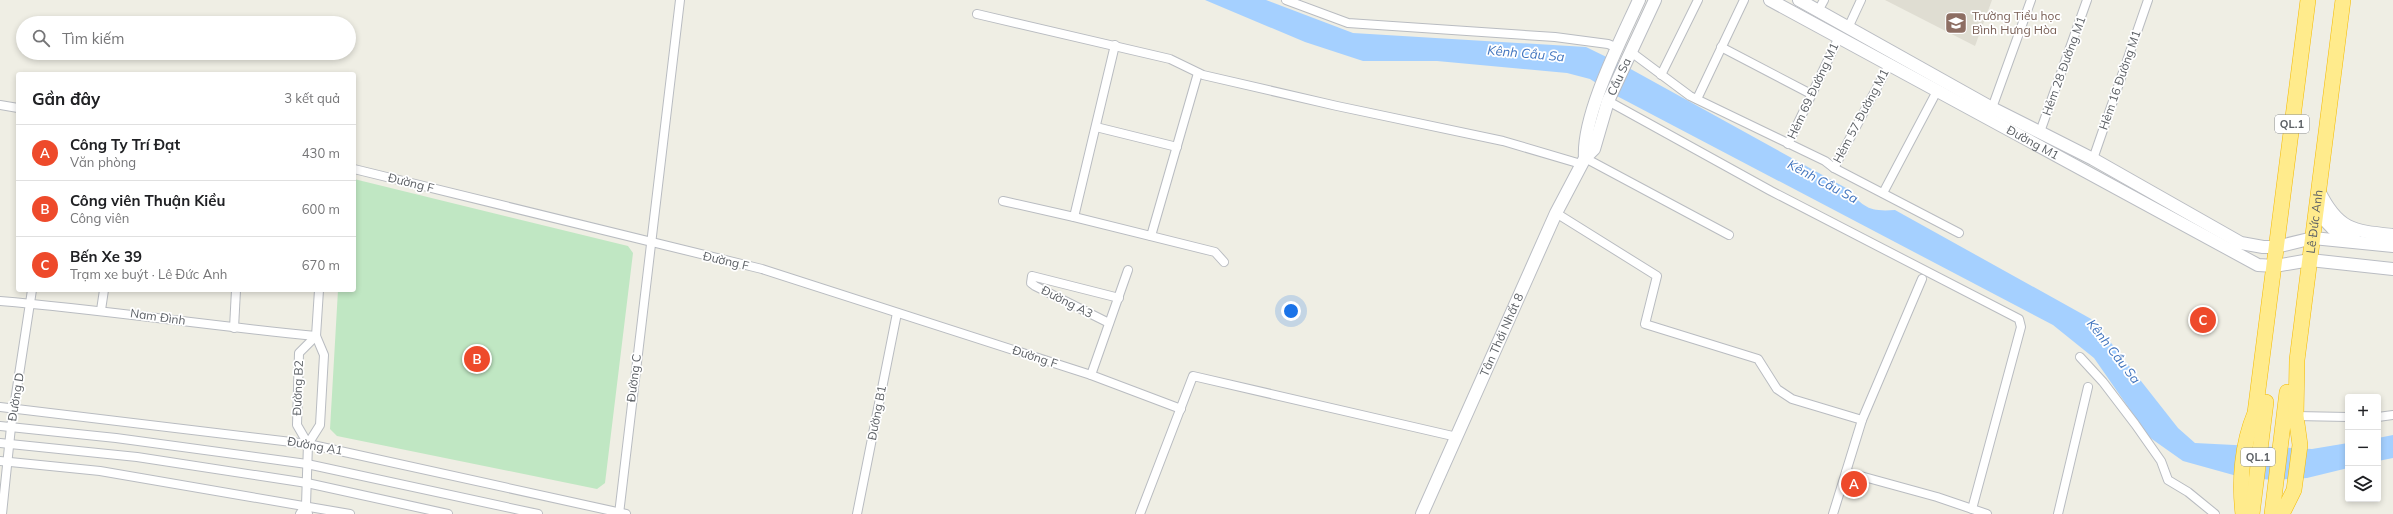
<!DOCTYPE html>
<html lang="vi">
<head>
<meta charset="utf-8">
<style>
	body { margin:0; font-family:Mulish,sans-serif; background:#f2f2f2; color:#202124 }
	.controls { position:absolute; right:12px; bottom:12px; display:grid; overflow:hidden; border-radius:4px; box-shadow:0 2px 6px #0003 }
	.controls button { width:36px; height:36px; display:grid; place-items:center; padding:0; border:0; border-bottom:1px solid #e0e0e0; background:#fff; color:#202124; font:20px sans-serif }
	.you { position:absolute; left:1291px; top:311px; width:14px; height:14px; margin:-10px; border:3px solid #fff; border-radius:50%; background:#1a73e8; box-shadow:0 0 0 6px #1a73e833 }
	.badge { display:grid; place-items:center; width:26px; height:26px; border-radius:50%; background:#ee4a2b; color:#fff; font-size:13px; font-weight:700 }
	.pin { position:absolute; translate:-50% -50%; border:2px solid #fff; box-shadow:0 1px 4px #0006 }
	.list { margin:0; padding:0; list-style:none }
	h2 { display:flex; justify-content:space-between; align-items:center; height:52px; margin:0; padding:0 16px; font-size:17px }
	h2 small { font-size:13px; font-weight:400; color:#757577 }
	.list li { display:grid; grid-template-columns:26px 1fr auto; gap:12px; align-items:center; box-sizing:border-box; height:56px; padding:0 16px; border-top:1px solid #e0e0e0 }
	.list b { display:block; font-size:15px; white-space:nowrap }
	.list p { margin:0; font-size:13px; white-space:nowrap; color:#757577 }
	.list em { font-size:13px; font-style:normal; color:#757577 }
	.icon { flex:none; width:22px; height:22px; fill:none; stroke:currentColor; stroke-width:2; stroke-linecap:round; stroke-linejoin:round }
	.map { position:relative; flex:none; width:2393px; height:514px; overflow:hidden }
	.search { position:absolute; background:#fff; box-shadow:0 2px 6px #0003; left:16px; top:16px; width:340px; height:44px; display:flex; align-items:center; gap:10px; box-sizing:border-box; padding:0 14px; border-radius:22px; color:#757577; font-size:15px }
	.panel { position:absolute; background:#fff; box-shadow:0 2px 6px #0003; left:16px; top:72px; width:340px; height:220px; border-radius:4px }
	.map>svg:first-child { display:block }
	.education { fill:#dfddd2 }
	.green { fill:#c0e7c3 }
	.water { fill:#a5d0ff }
	.lines { fill:none; stroke-linecap:round; stroke-linejoin:round }
	.street-casing { stroke:#b9bcc1; stroke-width:10 }
	.secondary-casing { stroke:#babdc3; stroke-width:14 }
	.highway-casing { stroke:#f4ba00; stroke-width:16 }
	.street { stroke:#fff; stroke-width:8 }
	.secondary { stroke:#fff; stroke-width:12 }
	.highway { stroke:#ffeb8c; stroke-width:15 }
	.labels { text-anchor:middle; stroke-width:3.5; stroke-linejoin:round; paint-order:stroke }
	.shield { fill:#fff; stroke:#8d9093; stroke-width:1 }
	.shield-label { font-size:11px; font-weight:bold; fill:#5c6065 }
	.education-label { font-size:12px; fill:#785e54; stroke:#fff; text-anchor:start }
	.street-label { font-size:12px; fill:#5c6065; stroke:#fff }
	.water-label { font-size:13px; font-style:italic; fill:#4074be; stroke:#fff }
</style>
</head>
<body>
<div class="map">
<svg width="2393" height="514" viewBox="0 0 2393 514">
	<rect width="100%" height="100%" fill="#efeee4"/>
	<path class="education" d="M1885,0H1992L1975,46Z"/>
	<path class="green" d="M354,179L628,246L633,253L605,483L597,489L337,436L330,429L338,290H354Z"/>
	<g class="water">
		<path d="M1205,0H1266L1353,33L1586,47L1627,67L1846,188C1864,207 1868,212 1895,210L2093,320L2178,428L2195,443L2312,449L2348,443V468L2307,478L2272,480L2237,476L2183,461L2149,437L2094,358L2053,325L1615,95L1590,79L1567,73L1437,61H1363L1305,42Z"/>
		<path d="M2393,435V458L2378,461V438Z"/>
	</g>
	<g class="lines">
		<g class="street-casing">
			<g id="street">
				<path d="M1286,0L1348,23L1555,37L1608,44L1618,48"/>
				<path d="M1818,11L1824,0"/>
				<path d="M977,14L1170,59L1203,75L1337,106L1503,141L1581,164"/>
				<path d="M1848,28L1861,0"/>
				<path d="M1721,47L1811,94"/>
				<path d="M1631,52L1690,96L1825,161L1834,168L1959,233"/>
				<path d="M1661,75L1698,0"/>
				<path d="M1697,99L1744,0"/>
				<path d="M1608,101L1771,191L2019,319L2021,327L1972,509"/>
				<path d="M0,105L18,108"/>
				<path d="M1992,108L2031,0"/>
				<path d="M1096,127L1177,147"/>
				<path d="M2040,132L2087,0"/>
				<path d="M1788,144L1839,37"/>
				<path d="M1585,158L1729,235"/>
				<path d="M2093,159L2148,0"/>
				<path d="M1834,168L1889,65"/>
				<path d="M354,169L762,269L1091,375L1181,409"/>
				<path d="M1883,193L1937,91"/>
				<path d="M1003,201L1074,217L1215,252L1224,262"/>
				<path d="M1556,213L1657,276L1645,324L1758,359L1777,389L1792,399L1862,420"/>
				<path d="M1074,217L1115,45"/>
				<path d="M1151,236L1198,73"/>
				<path d="M0,301C106,310 210,326 316,336"/>
				<path d="M101,310L104,290"/>
				<path d="M1109,323L1035,286L1031,283L1032,276L1119,298"/>
				<path d="M234,328L236,290"/>
				<path d="M2080,357L2103,382L2135,424L2161,461L2168,480L2188,492L2215,514"/>
				<path d="M1091,375L1128,270"/>
				<path d="M0,407L308,444L626,514"/>
				<path d="M2296,416L2348,417"/>
				<path d="M2378,417L2393,415"/>
				<path d="M0,426L116,438L307,464L538,514"/>
				<path d="M0,443L137,457L307,483L448,514"/>
				<path d="M308,444L297,425L299,353L316,336"/>
				<path d="M0,461L100,471L350,514"/>
				<path d="M1846,472L1937,497L1987,514"/>
				<path d="M2,514L11,427L32,290"/>
				<path d="M300,514L306,505"/>
				<path d="M308,514L306,505L308,444L320,425L324,355L316,336L319,290"/>
				<path d="M619,514L680,0"/>
				<path d="M857,514L897,313"/>
				<path d="M1140,514L1193,376L1457,437"/>
				<path d="M1833,514L1862,420L1922,279"/>
				<path d="M2058,514L2088,387"/>
			</g>
		</g>
		<g class="secondary-casing">
			<g id="secondary">
				<path id="s1" d="M1770,0L2258,265L2275,266L2310,260L2393,269"/>
				<path d="M1799,0L1992,108L2093,159L2241,243L2263,247H2276L2313,238L2393,246"/>
				<path d="M1585,158C1582,115 1621,40 1639,0"/>
				<path d="M2319,191C2338,230 2353,231 2393,235"/>
				<path d="M2316,211L2333,229L2354,235"/>
				<path id="s2" d="M1422,514L1556,213L1585,158L1594,149L1608,101L1655,0"/>
			</g>
		</g>
		<g class="highway-casing">
			<g id="highway">
				<path d="M2243,514C2239,481 2242,444 2255,413L2308,0"/>
				<path d="M2252,514L2266,402"/>
				<path d="M2272,514L2287,392"/>
				<path id="s3" d="M2282,514L2294,490L2300,445L2296,416L2297,360L2343,0"/>
			</g>
		</g>
		<use href="#street" class="street"/>
		<use href="#secondary" class="secondary"/>
		<use href="#highway" class="highway"/>
	</g>
	<defs>
		<g id="school-square" transform="scale(1.15)"><rect x="-9" y="-9" width="18" height="18" rx="4" fill="#8d6e63" stroke="#fff"/><path d="M0-5L7-2L0 1L-7-2ZM-4 1L0 2.5L4 1V4Q0 6-4 4Z" fill="#fff"/></g>
	</defs>
	<g fill-rule="evenodd">
		<use href="#school-square" x="1956" y="23"/>
	</g>
	<g class="labels">
		<g class="shield">
			<rect x="2275" y="115" width="34" height="18" rx="3"/>
			<rect x="2241" y="448" width="34" height="18" rx="3"/>
		</g>
		<g class="shield-label">
			<text x="2292" y="128">QL.1</text>
			<text x="2258" y="461">QL.1</text>
		</g>
		<g class="education-label">
			<text x="1972" y="20">Trường Tiểu học<tspan x="1972" dy="14">Bình Hưng Hòa</tspan></text>
		</g>
		<g class="street-label">
			<text transform="translate(2064 66) rotate(-70)" y="4">Hẻm 28 Đường M1</text>
			<text dy="4" stroke="none"><textPath href="#s2" startOffset="481">Cầu Sa</textPath></text>
			<text transform="translate(2120 80) rotate(-71)" y="4">Hẻm 16 Đường M1</text>
			<text transform="translate(1813 91) rotate(-65)" y="4">Hẻm 69 Đường M1</text>
			<text transform="translate(1861 116) rotate(-62)" y="4">Hẻm 57 Đường M1</text>
			<text dy="4" stroke="none"><textPath href="#s1" startOffset="299">Đường M1</textPath></text>
			<text transform="translate(411 183) rotate(14)" y="4">Đường F</text>
			<text dy="4" stroke="none"><textPath href="#s3" startOffset="297">Lê Đức Anh</textPath></text>
			<text transform="translate(726 261) rotate(13)" y="4">Đường F</text>
			<text transform="translate(1067 302) rotate(27)" y="4">Đường A3</text>
			<text transform="translate(158 317) rotate(8)" y="4">Nam Đình</text>
			<text dy="4" stroke="none"><textPath href="#s2" startOffset="196">Tân Thới Nhất 8</textPath></text>
			<text transform="translate(1035 357) rotate(18)" y="4">Đường F</text>
			<text transform="translate(634 378) rotate(-83)" y="4">Đường C</text>
			<text transform="translate(298 388) rotate(-88)" y="4">Đường B2</text>
			<text transform="translate(16 397) rotate(-81)" y="4">Đường D</text>
			<text transform="translate(877 413) rotate(-79)" y="4">Đường B1</text>
			<text transform="translate(315 446) rotate(10)" y="4">Đường A1</text>
		</g>
		<g class="water-label">
			<text transform="translate(1526 53) rotate(5)" y="5">Kênh Cầu Sa</text>
			<text transform="translate(1823 181) rotate(28)" y="5">Kênh Cầu Sa</text>
			<text transform="translate(2114 351) rotate(52)" y="5">Kênh Cầu Sa</text>
		</g>
	</g>
</svg>
<div class="controls">
<button>+</button>
<button>−</button>
<button><svg class="icon" aria-label="layers" viewBox="0 0 24 24"><path d="M12 4l9 5-9 5-9-5zM3 14l9 5 9-5"/></svg></button>
</div>
<div class="you"></div>
<div class="pin badge" style="left:1854px;top:484px">A</div>
<div class="pin badge" style="left:477px;top:359px">B</div>
<div class="pin badge" style="left:2203px;top:320px">C</div>
<div class="search"><svg class="icon" aria-label="search" viewBox="0 0 24 24"><circle cx="10" cy="10" r="6"/><path d="M15 15l6 6"/></svg>Tìm kiếm</div>
<section class="panel">
<h2>Gần đây<small>3 kết quả</small></h2>
<ul class="list">
<li><span class="badge">A</span><div><b>Công Ty Trí Đạt</b><p>Văn phòng</p></div><em>430 m</em></li>
<li><span class="badge">B</span><div><b>Công viên Thuận Kiều</b><p>Công viên</p></div><em>600 m</em></li>
<li><span class="badge">C</span><div><b>Bến Xe 39</b><p>Trạm xe buýt · Lê Đức Anh</p></div><em>670 m</em></li>
</ul>
</section>
</div>
</body>
</html>
